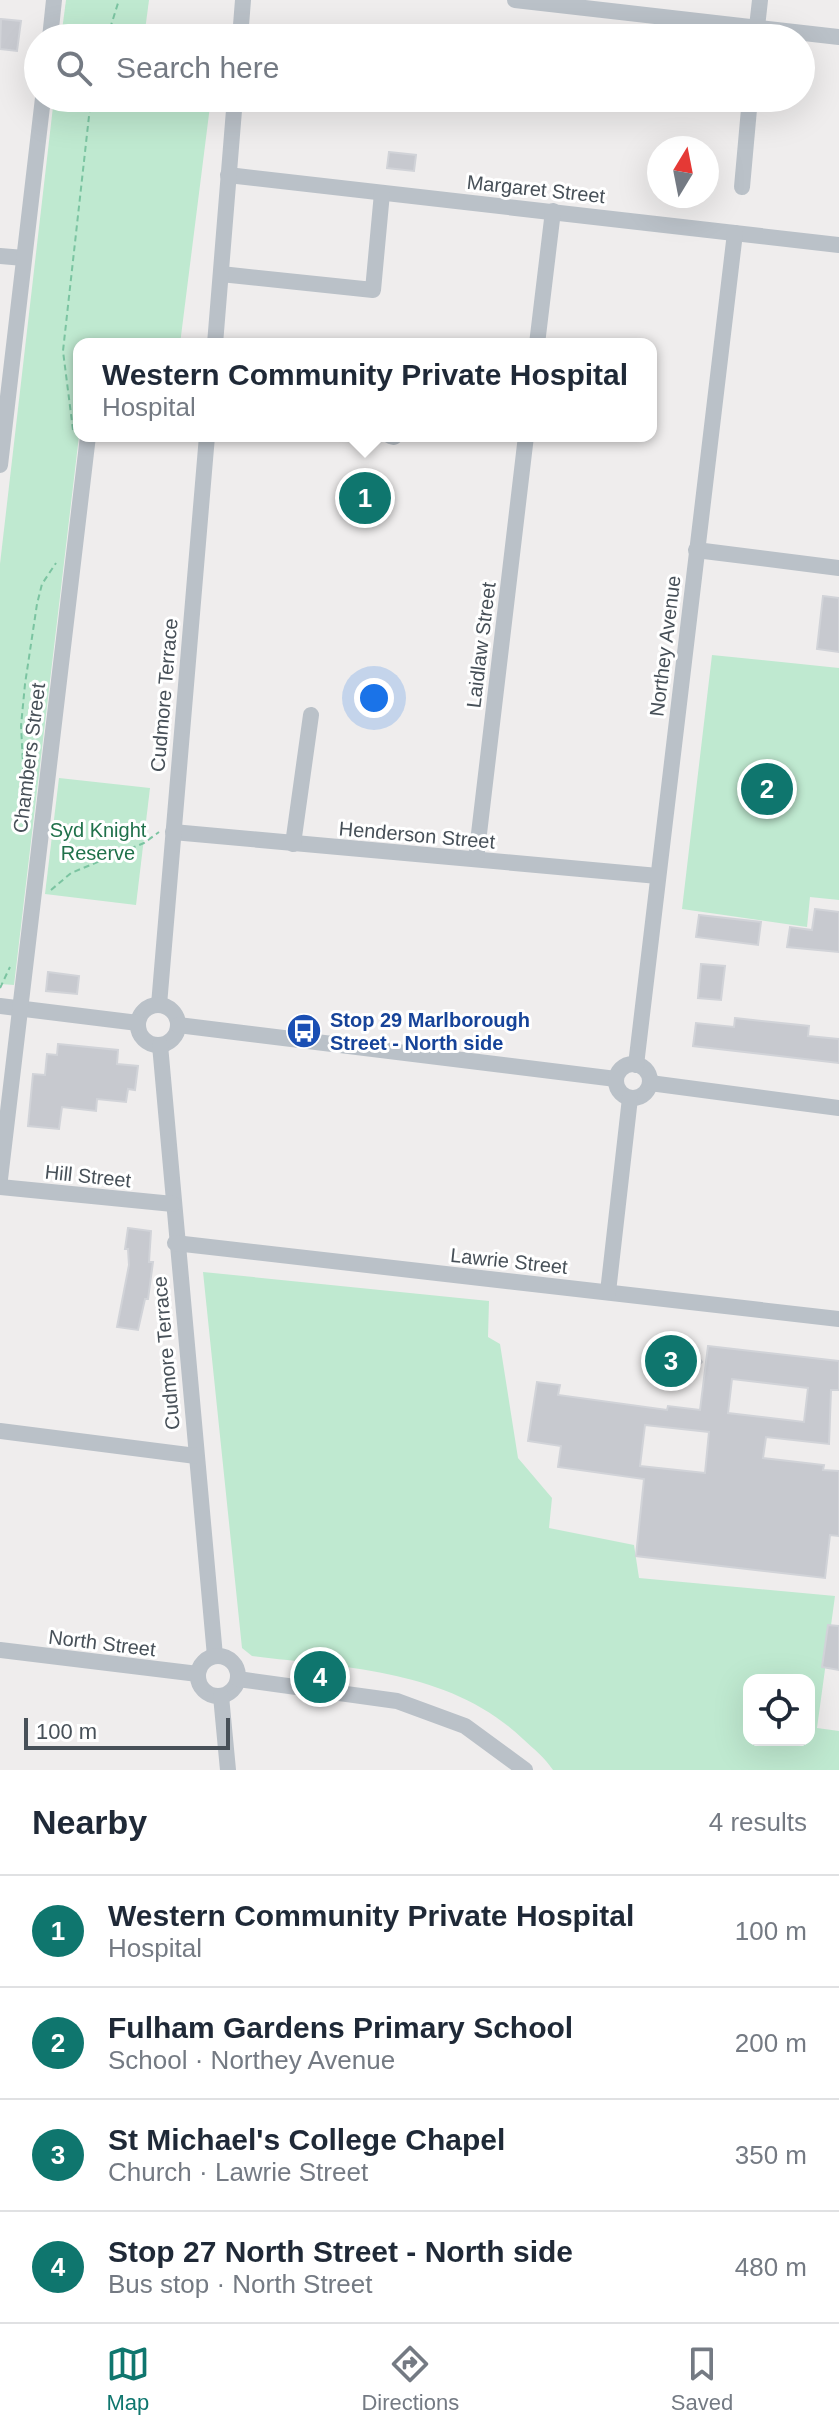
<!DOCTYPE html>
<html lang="en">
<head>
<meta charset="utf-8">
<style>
	body { margin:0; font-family:Helvetica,sans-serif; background:#f6f6f7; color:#1f2937 }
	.controls { position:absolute; right:24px; bottom:24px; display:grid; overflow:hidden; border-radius:16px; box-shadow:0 8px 32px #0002 }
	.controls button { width:72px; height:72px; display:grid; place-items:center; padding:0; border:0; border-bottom:2px solid #e0e1e3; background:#fff; color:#1f2937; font:40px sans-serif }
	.compass { position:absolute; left:647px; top:136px; width:72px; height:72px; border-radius:50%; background:#fff; box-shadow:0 8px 32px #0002; rotate:10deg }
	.scale { position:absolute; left:24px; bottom:20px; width:206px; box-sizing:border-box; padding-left:8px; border:4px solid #475058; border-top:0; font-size:22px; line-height:28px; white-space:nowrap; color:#475058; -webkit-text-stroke:6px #fff; paint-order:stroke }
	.you { position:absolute; left:374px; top:698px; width:28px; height:28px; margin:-20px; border:6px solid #fff; border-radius:50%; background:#1a73e8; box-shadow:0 0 0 12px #1a73e833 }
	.badge { display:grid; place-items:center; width:52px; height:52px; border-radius:50%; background:#0f766e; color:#fff; font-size:26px; font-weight:700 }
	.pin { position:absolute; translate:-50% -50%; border:4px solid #fff; box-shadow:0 2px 8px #0006 }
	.popup { position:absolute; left:73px; top:338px; width:584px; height:104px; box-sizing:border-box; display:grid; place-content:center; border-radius:16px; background:#fff; filter:drop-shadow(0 2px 6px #0005); font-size:26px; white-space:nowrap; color:#747a83 }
	.popup b { font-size:30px; color:#1f2937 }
	.popup::after { content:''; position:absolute; left:50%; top:100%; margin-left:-16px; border:16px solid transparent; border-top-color:#fff }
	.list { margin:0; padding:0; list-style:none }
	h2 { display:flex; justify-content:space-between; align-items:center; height:104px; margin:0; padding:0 32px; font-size:34px }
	h2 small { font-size:26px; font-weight:400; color:#747a83 }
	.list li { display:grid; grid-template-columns:52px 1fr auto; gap:24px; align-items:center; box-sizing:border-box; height:112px; padding:0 32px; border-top:2px solid #e0e1e3 }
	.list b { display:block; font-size:30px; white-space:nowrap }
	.list p { margin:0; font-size:26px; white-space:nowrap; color:#747a83 }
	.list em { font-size:26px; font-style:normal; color:#747a83 }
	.icon { flex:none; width:44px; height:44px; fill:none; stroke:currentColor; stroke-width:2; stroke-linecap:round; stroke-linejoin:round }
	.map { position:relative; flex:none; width:839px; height:1770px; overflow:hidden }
	.search { position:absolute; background:#fff; box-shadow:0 8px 32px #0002; left:24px; right:24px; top:24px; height:88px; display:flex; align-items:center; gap:20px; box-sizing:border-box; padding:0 28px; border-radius:44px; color:#747a83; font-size:30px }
	.sheet { height:552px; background:#fff }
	nav { display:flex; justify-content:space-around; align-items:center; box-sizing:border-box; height:112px; border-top:2px solid #e0e1e3; background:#fff; font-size:22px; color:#747a83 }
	nav a { display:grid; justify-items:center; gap:4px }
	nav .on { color:#0f766e }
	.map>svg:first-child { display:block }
	.green { fill:#bfe9d0; fill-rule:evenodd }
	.building { fill:#c7c9cf; stroke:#d1d3d8; stroke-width:2; fill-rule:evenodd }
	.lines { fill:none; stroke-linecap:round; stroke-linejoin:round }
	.path { stroke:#7bc4a1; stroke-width:2; stroke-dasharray:6 4; stroke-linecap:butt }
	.minor { stroke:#bac1c8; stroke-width:16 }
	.labels { text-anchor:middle; stroke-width:6; stroke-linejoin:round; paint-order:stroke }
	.street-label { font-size:20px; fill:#475058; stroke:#fff }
	.park-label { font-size:20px; fill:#20714b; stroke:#fff }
	.transit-label { font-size:20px; font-weight:bold; fill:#164399; stroke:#fff; text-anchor:start }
</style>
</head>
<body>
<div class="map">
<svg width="839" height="1770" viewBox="0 0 839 1770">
	<rect width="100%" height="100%" fill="#efeded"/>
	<g class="green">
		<path d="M66,0H149L144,38H61Z"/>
		<path d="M54,98H211L180,344H79V436L14,985L0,984V564Z"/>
		<path d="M712,655L839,668V900L810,897L807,927L682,909Z"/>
		<path d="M59,778L150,788L136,905L45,894Z"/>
		<path d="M203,1272L489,1301L488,1337L500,1344L518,1458L552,1498L549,1528L634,1545L639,1578L835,1596L817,1728L839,1731V1770H553C545,1758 534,1749 523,1739C450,1669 346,1668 252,1656L242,1648ZM749,1680H809V1740H749Z"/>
	</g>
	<g class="building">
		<path d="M1,19L21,21L17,51L0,49Z"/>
		<path d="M389,152L416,155L414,171L387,168Z"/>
		<path d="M823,596L839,598V652L817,649Z"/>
		<path d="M815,909L839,912V952L787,947L790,927L812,930Z"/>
		<path d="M699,915L761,922L758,945L696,937Z"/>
		<path d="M701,964L725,966L721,1000L698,998Z"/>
		<path d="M48,972L79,976L77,994L46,991Z"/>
		<path d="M735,1018L809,1026L808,1036L839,1039V1063L693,1046L696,1023L734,1027Z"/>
		<path d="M58,1044L118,1050L117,1064L138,1066L135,1090L128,1089L126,1102L97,1099L96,1111L62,1107L59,1129L28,1126L33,1074L45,1075L47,1054L57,1055Z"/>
		<path d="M128,1228L151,1231L149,1262H153L148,1299H145L138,1330L117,1327L129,1265L128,1249H125Z"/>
		<path d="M673,1336L687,1342L702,1362L685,1379L670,1383L655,1378L647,1358L653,1344Z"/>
		<path d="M708,1346L839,1361V1390H831L829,1444L766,1437L763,1458L824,1465L823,1470L839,1471V1536L830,1535L825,1578L636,1556L644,1479L558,1467L561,1446L528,1441L537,1382L560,1385L558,1395L667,1410L668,1406L700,1410ZM732,1379L808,1388L804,1422L728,1413ZM645,1425L709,1432L705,1473L640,1466Z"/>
		<path d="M828,1625L839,1626V1670L822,1667Z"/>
	</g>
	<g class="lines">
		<g class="path">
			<path d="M107,38L119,0"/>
			<path d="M73,430L63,351L91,98"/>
			<path d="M26,819L21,726L25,684L37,604L42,584L56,563"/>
			<path d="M51,890L71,873L144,843L159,832"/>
			<path d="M0,988L10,967"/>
		</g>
		<g class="minor">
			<path d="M515,0L839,37"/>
			<path d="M756,36L760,0"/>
			<path d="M50,38L54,0"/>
			<path d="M240,38L243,0"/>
			<path d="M228,175L839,245"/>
			<path d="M742,187L750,98"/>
			<path d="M0,256L24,258"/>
			<path d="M221,274L373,290L382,193"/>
			<path d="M215,344L235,98"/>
			<path d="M537,344L553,211"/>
			<path d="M390,436L394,437"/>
			<path d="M0,465L43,98"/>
			<path d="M696,550L839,568"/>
			<path d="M173,832L658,876"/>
			<path d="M293,844L311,715"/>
			<path d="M476,859L526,436"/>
			<path d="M159,1005L207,436"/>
			<circle cx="158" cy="1025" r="20"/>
			<path d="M0,1006L138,1023"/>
			<path d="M178,1025L616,1079"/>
			<path d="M160,1045L215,1656"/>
			<circle cx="633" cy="1081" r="17"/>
			<path d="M636,1065L735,233"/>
			<path d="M650,1083L839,1108"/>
			<path d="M0,1179L88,436"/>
			<path d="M0,1187L173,1204"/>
			<path d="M175,1243L839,1319"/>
			<path d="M608,1292L630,1098"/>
			<path d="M0,1431L196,1456"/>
			<path d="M0,1650L198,1674"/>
			<circle cx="218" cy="1676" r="20"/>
			<path d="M238,1679L397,1701L465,1726L525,1770"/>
			<path d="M221,1696L228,1770"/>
		</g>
	</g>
	<defs>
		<g id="bus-disc" transform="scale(1.8)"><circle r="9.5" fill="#1a4fb4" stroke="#fff"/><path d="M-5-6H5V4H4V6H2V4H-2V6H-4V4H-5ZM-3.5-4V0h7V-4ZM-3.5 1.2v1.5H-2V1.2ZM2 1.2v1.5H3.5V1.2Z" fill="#fff"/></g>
	</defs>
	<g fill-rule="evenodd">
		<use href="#bus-disc" x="304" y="1031"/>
	</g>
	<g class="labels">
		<g class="street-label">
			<text transform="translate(536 189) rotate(6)" y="7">Margaret Street</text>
			<text transform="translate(481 645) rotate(-83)" y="7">Laidlaw Street</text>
			<text transform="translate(665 646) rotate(-83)" y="7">Northey Avenue</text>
			<text transform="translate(164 695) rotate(-85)" y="7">Cudmore Terrace</text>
			<text transform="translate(29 758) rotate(-83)" y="7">Chambers Street</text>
			<text transform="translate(417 835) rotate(5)" y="7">Henderson Street</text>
			<text transform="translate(88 1176) rotate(6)" y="7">Hill Street</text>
			<text transform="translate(509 1261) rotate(6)" y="7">Lawrie Street</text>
			<text transform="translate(166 1353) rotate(-95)" y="7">Cudmore Terrace</text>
			<text transform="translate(102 1643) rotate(7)" y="7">North Street</text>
		</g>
		<g class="park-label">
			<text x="98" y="837">Syd Knight<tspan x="98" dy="23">Reserve</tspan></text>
		</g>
		<g class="transit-label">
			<text x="330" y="1027">Stop 29 Marlborough<tspan x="330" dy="23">Street - North side</tspan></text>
		</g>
	</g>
</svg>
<div class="controls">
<button><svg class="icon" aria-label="locate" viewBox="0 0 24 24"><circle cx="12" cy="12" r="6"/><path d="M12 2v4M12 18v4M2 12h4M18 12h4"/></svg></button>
</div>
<svg class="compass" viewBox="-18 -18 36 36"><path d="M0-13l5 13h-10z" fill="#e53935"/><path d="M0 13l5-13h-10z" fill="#747a83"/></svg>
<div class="scale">100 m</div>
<div class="you"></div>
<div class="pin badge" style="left:365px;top:498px">1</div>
<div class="popup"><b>Western Community Private Hospital</b>Hospital</div>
<div class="pin badge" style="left:767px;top:789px">2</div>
<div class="pin badge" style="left:671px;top:1361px">3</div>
<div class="pin badge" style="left:320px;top:1677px">4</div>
<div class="search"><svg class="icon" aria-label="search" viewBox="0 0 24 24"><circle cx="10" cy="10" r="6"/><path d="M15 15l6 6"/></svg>Search here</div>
</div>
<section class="sheet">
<h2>Nearby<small>4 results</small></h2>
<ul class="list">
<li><span class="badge">1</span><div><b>Western Community Private Hospital</b><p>Hospital</p></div><em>100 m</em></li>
<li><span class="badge">2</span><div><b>Fulham Gardens Primary School</b><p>School · Northey Avenue</p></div><em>200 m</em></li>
<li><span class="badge">3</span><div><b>St Michael's College Chapel</b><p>Church · Lawrie Street</p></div><em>350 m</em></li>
<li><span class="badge">4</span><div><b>Stop 27 North Street - North side</b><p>Bus stop · North Street</p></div><em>480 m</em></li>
</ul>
</section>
<nav>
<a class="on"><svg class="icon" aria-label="map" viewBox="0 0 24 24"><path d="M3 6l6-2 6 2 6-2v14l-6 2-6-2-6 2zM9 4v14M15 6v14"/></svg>Map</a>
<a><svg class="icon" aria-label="directions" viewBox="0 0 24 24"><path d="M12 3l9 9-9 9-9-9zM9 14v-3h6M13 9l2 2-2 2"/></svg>Directions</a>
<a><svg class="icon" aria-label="saved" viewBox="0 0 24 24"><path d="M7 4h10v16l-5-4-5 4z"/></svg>Saved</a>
</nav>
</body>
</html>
